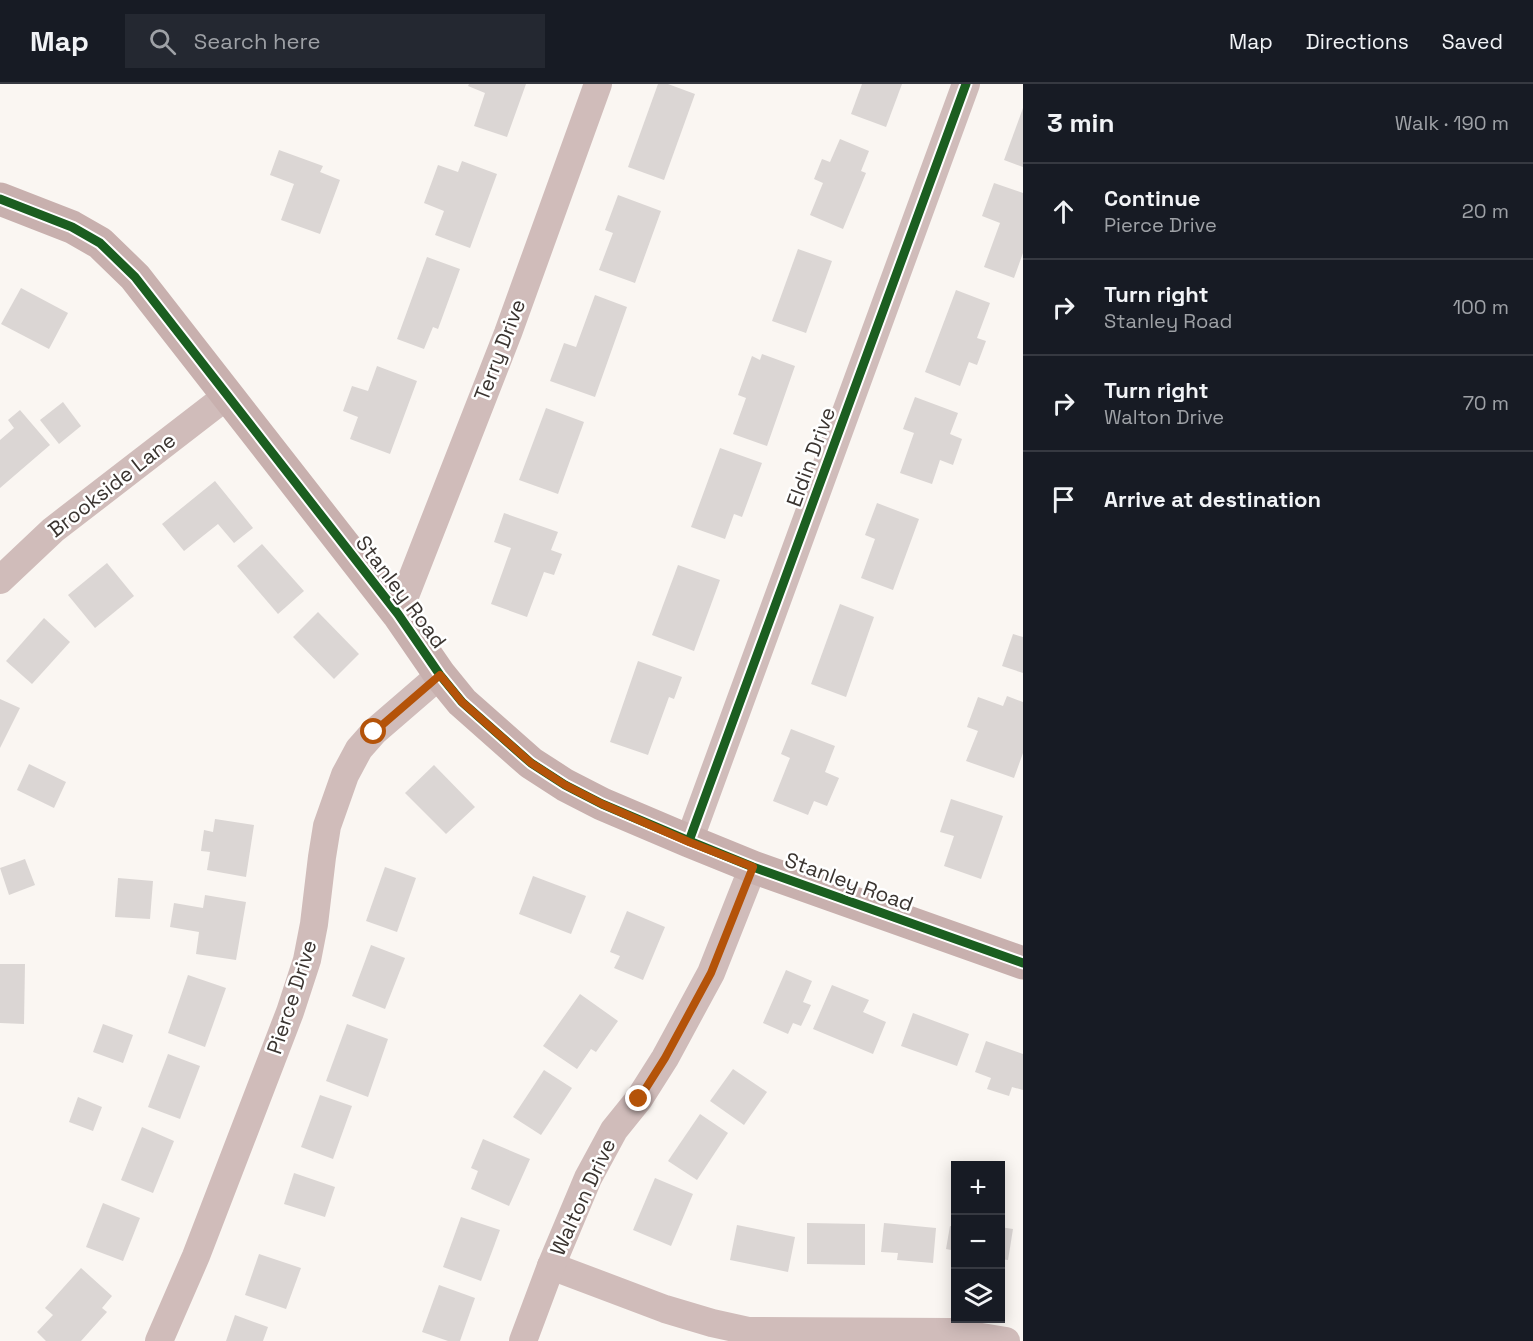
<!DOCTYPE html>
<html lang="en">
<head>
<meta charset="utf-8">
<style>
	body { margin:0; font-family:"Space Grotesk",sans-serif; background:#242831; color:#f1f3f6 }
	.controls { position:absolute; right:18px; bottom:18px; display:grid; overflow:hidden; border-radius:0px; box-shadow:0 3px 15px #0003 }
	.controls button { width:54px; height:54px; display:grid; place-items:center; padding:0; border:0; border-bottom:2px solid #363941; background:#171b24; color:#f1f3f6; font:30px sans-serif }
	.stop { position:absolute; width:18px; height:18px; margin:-14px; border:4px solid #b45309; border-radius:50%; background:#fff }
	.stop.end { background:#b45309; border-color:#fff; box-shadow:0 2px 6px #0008 }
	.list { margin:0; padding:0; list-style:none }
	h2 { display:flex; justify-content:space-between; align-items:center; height:78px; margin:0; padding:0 24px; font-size:26px }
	h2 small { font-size:20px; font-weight:400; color:#9ea1a6 }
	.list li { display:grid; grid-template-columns:39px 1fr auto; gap:18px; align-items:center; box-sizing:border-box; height:96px; padding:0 24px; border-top:2px solid #363941 }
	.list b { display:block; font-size:22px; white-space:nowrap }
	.list p { margin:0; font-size:20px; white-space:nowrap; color:#9ea1a6 }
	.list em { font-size:20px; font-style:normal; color:#9ea1a6 }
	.icon { flex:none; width:33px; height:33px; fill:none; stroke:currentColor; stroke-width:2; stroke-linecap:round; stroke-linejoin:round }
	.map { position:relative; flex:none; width:1023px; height:1257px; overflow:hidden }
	header { display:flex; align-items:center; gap:36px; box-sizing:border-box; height:84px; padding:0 30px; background:#171b24; border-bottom:2px solid #363941 }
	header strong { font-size:28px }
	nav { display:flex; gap:33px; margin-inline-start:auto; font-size:21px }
	.search { width:420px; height:54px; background:#242831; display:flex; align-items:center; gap:15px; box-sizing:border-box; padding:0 21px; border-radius:0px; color:#9ea1a6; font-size:22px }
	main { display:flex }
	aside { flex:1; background:#171b24 }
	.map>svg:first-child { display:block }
	.building { fill:#dbd6d4 }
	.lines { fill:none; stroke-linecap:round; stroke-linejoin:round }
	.street { stroke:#d0bcba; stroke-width:28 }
	.secondary { stroke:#c8b0ae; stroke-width:33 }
	.cycleway-casing { stroke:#fff; stroke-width:13 }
	.cycleway { stroke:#1b5e20; stroke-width:9 }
	.route { stroke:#b45309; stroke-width:8 }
	.labels { text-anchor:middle; stroke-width:5; stroke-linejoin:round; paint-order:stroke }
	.street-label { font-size:21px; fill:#3a3430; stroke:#fff }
</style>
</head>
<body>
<header>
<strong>Map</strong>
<div class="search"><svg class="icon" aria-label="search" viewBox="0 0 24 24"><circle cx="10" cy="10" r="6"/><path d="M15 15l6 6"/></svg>Search here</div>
<nav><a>Map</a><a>Directions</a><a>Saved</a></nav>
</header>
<main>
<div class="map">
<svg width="1023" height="1257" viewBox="0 0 1023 1257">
	<rect width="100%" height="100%" fill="#faf6f2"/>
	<g class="building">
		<path d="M469,0H526L507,53L474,42L485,9L468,2Z"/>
		<path d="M658,0H668L695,10L664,96L628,83Z"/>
		<path d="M862,0H902L886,43L851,30Z"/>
		<path d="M1023,24V83L1004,76Z"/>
		<path d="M840,55L869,67L861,87L866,89L843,145L810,131L823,99L814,95L822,75L830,78Z"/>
		<path d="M279,66L323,82L320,88L340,96L320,150L281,136L294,100L270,91Z"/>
		<path d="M462,77L497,90L470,164L435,151L444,127L424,119L438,81L458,88Z"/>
		<path d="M994,99L1023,109V169L1014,194L984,183L1000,139L982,132Z"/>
		<path d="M618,111L661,127L635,199L599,186L613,149L605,146Z"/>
		<path d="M798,165L832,177L806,249L772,237Z"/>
		<path d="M427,173L460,185L438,245L433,243L424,265L397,255Z"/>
		<path d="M21,204L68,229L49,265L1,240Z"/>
		<path d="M956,206L990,219L977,254L986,257L977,281L969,278L960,302L925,288Z"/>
		<path d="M595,211L627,223L595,313L550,297L564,259L576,263Z"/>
		<path d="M762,270L795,282L767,362L733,350L746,314L738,311L748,283L752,272L760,276Z"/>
		<path d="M377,282L417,297L390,370L350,355L358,333L343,327L352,302L368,307Z"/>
		<path d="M915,313L958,329L950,350L962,355L953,381L940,376L932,400L900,389L914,349L903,345Z"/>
		<path d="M63,318L81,342L59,360L40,336Z"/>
		<path d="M546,324L584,338L558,410L519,396Z"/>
		<path d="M20,326L50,361L0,404V356L14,344L8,336Z"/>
		<path d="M720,364L762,379L742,433L734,430L725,455L691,443Z"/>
		<path d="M215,397L253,444L234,459L218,440L184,467L162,440Z"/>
		<path d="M877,419L919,435L893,506L861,494L875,455L865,451Z"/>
		<path d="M504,429L558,448L551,466L562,470L554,491L544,488L527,533L491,520L511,464L494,458Z"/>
		<path d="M262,460L304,507L278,530L237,482Z"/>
		<path d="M107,479L134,512L95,544L68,511Z"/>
		<path d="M678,481L720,496L694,567L652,551Z"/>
		<path d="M840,520L874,533L846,613L811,600Z"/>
		<path d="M318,528L359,570L334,595L293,553Z"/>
		<path d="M44,534L70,558L32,600L6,577Z"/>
		<path d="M1013,550L1023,553V589L1002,582Z"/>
		<path d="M638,577L682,593L674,615L669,613L648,671L610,658Z"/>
		<path d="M1007,612L1023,618V669L1014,694L966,677L978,647L967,643L978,613L1003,622Z"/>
		<path d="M0,615L20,624L0,664Z"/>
		<path d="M791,645L835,662L825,688L839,694L827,722L814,717L808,731L773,717L790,674L781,670Z"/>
		<path d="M29,680L66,698L54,724L17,706Z"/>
		<path d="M434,681L475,723L446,750L405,709Z"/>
		<path d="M951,715L1003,732L981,795L944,782L954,752L940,748Z"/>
		<path d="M215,735L254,741L246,793L207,786L210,768L201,767L204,746L213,748Z"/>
		<path d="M25,775L35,801L9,811L0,784Z"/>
		<path d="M385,783L416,794L397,848L366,837Z"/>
		<path d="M533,792L586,812L571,850L519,830Z"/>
		<path d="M118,794L153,797L150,835L115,833Z"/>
		<path d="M205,811L246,818L236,876L196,870L199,848L170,843L174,819L203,824Z"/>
		<path d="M627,827L665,843L643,896L614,884L620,872L610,868Z"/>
		<path d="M371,861L405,874L385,925L352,912Z"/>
		<path d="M0,880H25L24,940L0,939Z"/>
		<path d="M786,886L812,897L803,918L811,921L801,942L793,939L788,950L763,939Z"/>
		<path d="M188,891L226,904L205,963L168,949Z"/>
		<path d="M832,901L869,916L863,928L886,938L873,970L813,945Z"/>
		<path d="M580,910L618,937L596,968L591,965L577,985L543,962Z"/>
		<path d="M913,929L969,950L957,982L901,962Z"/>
		<path d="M103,940L133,951L123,979L93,968Z"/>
		<path d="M347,940L388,955L368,1013L326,997Z"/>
		<path d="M986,957L1023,970V1006L1012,1003L1009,1012L987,1005L991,994L975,988Z"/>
		<path d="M168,970L200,982L180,1035L148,1023Z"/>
		<path d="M733,985L767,1008L744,1041L710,1017Z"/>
		<path d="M544,986L572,1004L541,1051L513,1033Z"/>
		<path d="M320,1011L352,1022L333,1075L301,1063Z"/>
		<path d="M78,1013L102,1023L93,1047L69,1038Z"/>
		<path d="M700,1030L728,1049L697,1096L668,1077Z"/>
		<path d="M142,1043L174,1057L153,1109L121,1096Z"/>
		<path d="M483,1055L530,1075L509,1122L471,1105L478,1087L471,1084Z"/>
		<path d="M294,1089L335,1103L325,1133L284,1120Z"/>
		<path d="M655,1094L693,1110L671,1162L633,1146Z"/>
		<path d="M103,1119L140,1134L123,1177L86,1163Z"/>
		<path d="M461,1133L500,1146L481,1197L443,1183Z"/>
		<path d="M807,1139L865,1140V1181L807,1180Z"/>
		<path d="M884,1139L936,1144L933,1179L897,1176L898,1169L881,1168Z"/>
		<path d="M737,1141L795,1153L788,1188L730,1176Z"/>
		<path d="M950,1142L956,1143V1167L946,1165Z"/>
		<path d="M1000,1143L1013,1145L1008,1176L1000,1175Z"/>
		<path d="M259,1170L301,1184L286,1225L245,1211Z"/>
		<path d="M81,1184L112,1212L102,1224L107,1228L81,1257H46L37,1248L53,1231L45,1224Z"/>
		<path d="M439,1201L475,1214L460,1257H448L422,1248Z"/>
		<path d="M235,1231L268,1243L263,1257H226Z"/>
	</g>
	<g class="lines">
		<g class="street">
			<path d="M0,496L53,446L228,311"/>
			<path d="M398,530L508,249L598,0"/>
			<path d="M689,757L966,0"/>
			<path d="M551,1182L665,1225L712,1239L748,1247L951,1248L1006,1257"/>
			<path d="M159,1257L196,1172L290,928L307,876L314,840L322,773L327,742L345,691L359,665L374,648L440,591"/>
			<path d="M523,1257L551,1182L588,1094L614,1046L639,1015L665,974L711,889L753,783"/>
		</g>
		<path class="secondary" d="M0,115L72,143L100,159L135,193L398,530L440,591L462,618L531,679L565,701L602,720L689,757L753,783L1023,879"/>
		<g class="cycleway-casing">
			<g id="cycleway">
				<path d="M0,115L72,143L100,159L135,193L398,530L440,591L462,618L531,679L565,701L602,720L689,757L753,783L1023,879"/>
				<path d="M689,757L966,0"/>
			</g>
		</g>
		<use href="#cycleway" class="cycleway"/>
	</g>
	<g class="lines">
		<path class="route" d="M374,648L440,591L462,618L531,679L565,701L602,720L689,758L753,783L711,889L665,974L639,1015"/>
	</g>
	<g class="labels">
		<g class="street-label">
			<text transform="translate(500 266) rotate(-69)" y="7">Terry Drive</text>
			<text transform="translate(811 373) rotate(-70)" y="7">Eldin Drive</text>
			<text transform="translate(112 401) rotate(-38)" y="7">Brookside Lane</text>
			<text transform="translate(401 508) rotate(53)" y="7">Stanley Road</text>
			<text transform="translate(849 798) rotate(20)" y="7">Stanley Road</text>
			<text transform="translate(292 913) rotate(-72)" y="7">Pierce Drive</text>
			<text transform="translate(583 1113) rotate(-65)" y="7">Walton Drive</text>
		</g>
	</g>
</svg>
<div class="controls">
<button>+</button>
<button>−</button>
<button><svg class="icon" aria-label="layers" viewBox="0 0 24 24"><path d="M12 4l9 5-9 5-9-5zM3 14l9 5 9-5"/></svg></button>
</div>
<div class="stop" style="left:374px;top:648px"></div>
<div class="stop end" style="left:639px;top:1015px"></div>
</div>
<aside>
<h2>3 min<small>Walk · 190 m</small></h2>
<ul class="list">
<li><svg class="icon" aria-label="ahead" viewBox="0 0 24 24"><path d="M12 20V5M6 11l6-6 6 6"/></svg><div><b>Continue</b><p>Pierce Drive</p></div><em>20 m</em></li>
<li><svg class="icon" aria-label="right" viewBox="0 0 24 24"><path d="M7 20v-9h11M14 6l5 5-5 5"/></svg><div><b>Turn right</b><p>Stanley Road</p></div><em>100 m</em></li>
<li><svg class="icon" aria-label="right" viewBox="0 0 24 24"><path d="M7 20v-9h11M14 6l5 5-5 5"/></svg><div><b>Turn right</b><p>Walton Drive</p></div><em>70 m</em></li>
<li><svg class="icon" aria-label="arrive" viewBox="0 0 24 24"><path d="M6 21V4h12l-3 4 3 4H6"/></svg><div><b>Arrive at destination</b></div></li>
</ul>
</aside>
</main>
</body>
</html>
